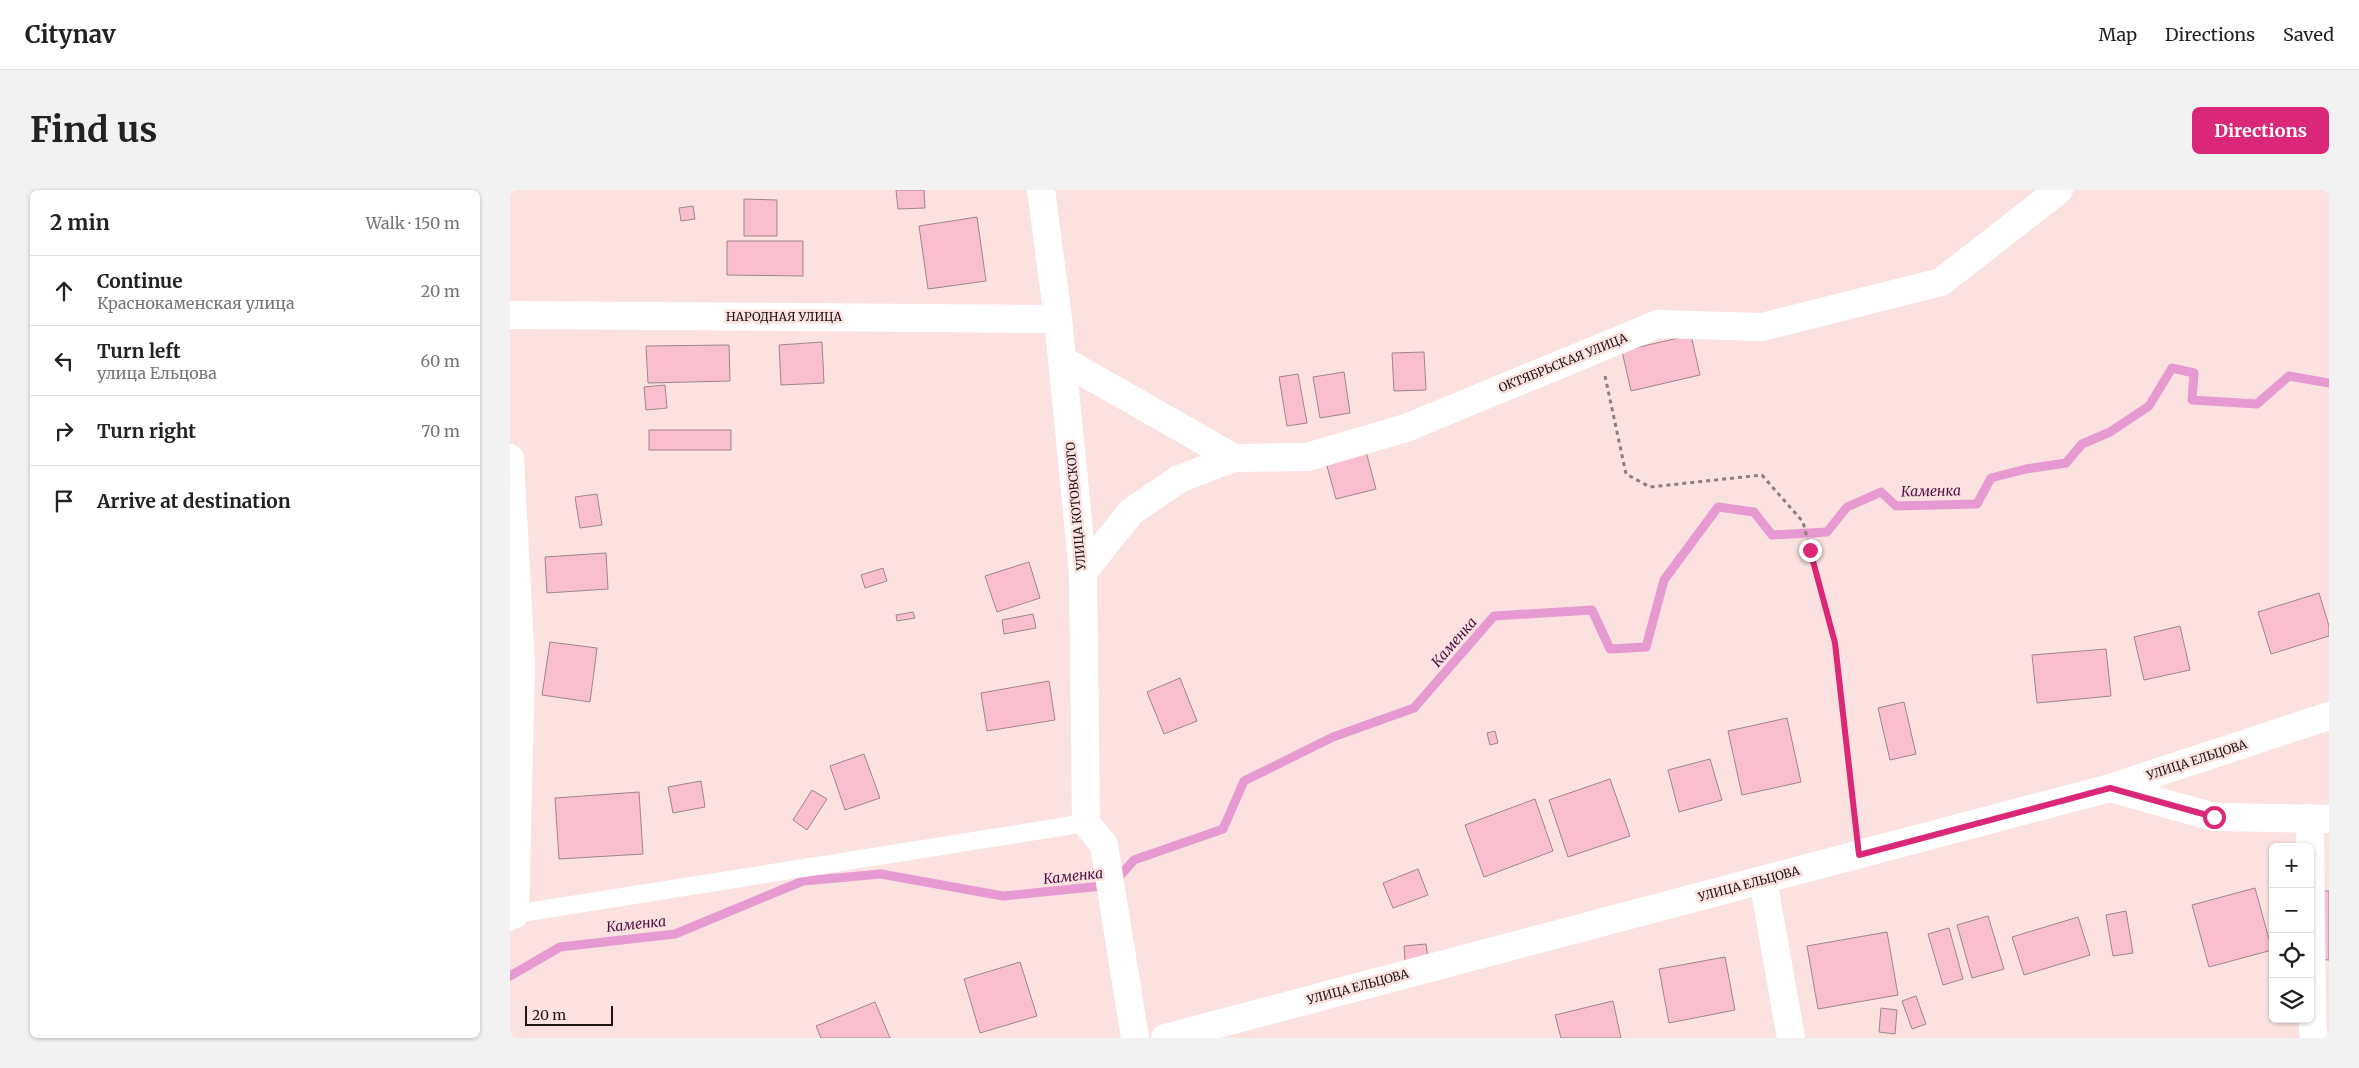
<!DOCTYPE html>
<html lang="en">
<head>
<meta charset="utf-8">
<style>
	body { margin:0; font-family:Merriweather,serif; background:#f2f2f2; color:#222 }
	.controls { position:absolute; right:15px; bottom:15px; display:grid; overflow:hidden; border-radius:8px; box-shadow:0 1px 4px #0004 }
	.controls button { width:45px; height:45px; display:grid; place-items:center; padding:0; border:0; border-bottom:1px solid #e0e0e0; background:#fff; color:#222; font:25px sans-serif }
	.scale { position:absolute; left:15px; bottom:12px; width:88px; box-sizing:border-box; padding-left:5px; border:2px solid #1f1413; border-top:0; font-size:14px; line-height:18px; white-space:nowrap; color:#1f1413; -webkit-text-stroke:4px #fbe2e0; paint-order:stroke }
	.stop { position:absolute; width:15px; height:15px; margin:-11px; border:4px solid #db2777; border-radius:50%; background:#fff }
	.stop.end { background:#db2777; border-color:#fff; box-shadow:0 1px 5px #0008 }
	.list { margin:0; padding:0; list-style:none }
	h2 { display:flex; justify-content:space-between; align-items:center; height:65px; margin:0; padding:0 20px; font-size:21px }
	h2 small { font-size:16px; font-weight:400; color:#767676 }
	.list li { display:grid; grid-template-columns:32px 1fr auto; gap:15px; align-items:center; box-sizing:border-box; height:70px; padding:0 20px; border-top:1px solid #e0e0e0 }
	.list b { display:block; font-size:19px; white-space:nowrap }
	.list p { margin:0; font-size:16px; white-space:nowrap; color:#767676 }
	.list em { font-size:16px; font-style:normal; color:#767676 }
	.icon { flex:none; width:28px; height:28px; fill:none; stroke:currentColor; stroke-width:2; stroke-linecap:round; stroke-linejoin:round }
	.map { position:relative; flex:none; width:1819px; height:848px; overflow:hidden; border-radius:8px }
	header { display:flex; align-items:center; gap:30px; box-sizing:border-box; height:70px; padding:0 25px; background:#fff; border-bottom:1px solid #e0e0e0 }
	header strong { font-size:24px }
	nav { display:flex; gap:28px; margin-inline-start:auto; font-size:18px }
	.intro { display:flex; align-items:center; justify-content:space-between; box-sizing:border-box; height:120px; padding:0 30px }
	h1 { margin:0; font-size:35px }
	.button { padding:12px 22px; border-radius:8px; background:#db2777; color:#fff; font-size:18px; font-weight:700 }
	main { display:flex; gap:30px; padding:0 30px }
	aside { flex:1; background:#fff; border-radius:8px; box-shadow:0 1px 4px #0004 }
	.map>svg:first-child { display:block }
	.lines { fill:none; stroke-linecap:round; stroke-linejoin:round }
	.stream { stroke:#e79ad2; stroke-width:9 }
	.building { fill:#f9bfcf; stroke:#a1858c }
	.path { stroke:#8f7d7b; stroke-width:3; stroke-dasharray:4 4; stroke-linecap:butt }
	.service { stroke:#fff; stroke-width:18 }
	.minor { stroke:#fff; stroke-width:28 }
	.route { stroke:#db2777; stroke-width:6 }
	.labels { text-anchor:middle; stroke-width:5; stroke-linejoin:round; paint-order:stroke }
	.street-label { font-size:12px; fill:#1f1413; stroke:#fbe2e0 }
	.water-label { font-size:14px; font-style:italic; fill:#510d44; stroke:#fbe2e0 }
</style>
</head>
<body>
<header>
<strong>Citynav</strong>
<nav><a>Map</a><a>Directions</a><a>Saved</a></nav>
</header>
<div class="intro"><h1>Find us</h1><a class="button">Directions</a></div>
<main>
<aside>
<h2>2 min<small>Walk · 150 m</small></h2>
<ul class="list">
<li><svg class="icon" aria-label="ahead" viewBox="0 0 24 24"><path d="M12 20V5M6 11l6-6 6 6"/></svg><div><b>Continue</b><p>Краснокаменская улица</p></div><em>20 m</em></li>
<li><svg class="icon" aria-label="left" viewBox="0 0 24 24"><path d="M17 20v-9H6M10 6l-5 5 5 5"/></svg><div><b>Turn left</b><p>улица Ельцова</p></div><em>60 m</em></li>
<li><svg class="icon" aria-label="right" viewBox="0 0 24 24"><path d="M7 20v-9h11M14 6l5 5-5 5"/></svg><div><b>Turn right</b></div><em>70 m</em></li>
<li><svg class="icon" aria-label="arrive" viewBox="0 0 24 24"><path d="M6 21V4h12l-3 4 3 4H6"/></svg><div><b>Arrive at destination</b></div></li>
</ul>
</aside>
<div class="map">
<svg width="1819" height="848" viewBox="0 0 1819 848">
	<rect width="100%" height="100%" fill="#fbe2e0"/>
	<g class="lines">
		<path class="stream" d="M0,786L50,757L165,744L293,691L371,684L493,706L602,695L624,670L713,639L734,591L823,547L904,518L984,426L1082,420L1100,459L1136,457L1154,390L1208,317L1244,322L1262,345L1317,342L1337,317L1371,302L1386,316L1467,314L1481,288L1516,279L1556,273L1572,254L1600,242L1639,216L1662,178L1684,183L1682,210L1747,214L1779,186L1819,193"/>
	</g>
	<g class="building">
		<path d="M386,0H414L415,18L388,19Z"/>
		<path d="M234,9L267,10V46H234Z"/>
		<path d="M183,16L185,29L171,31L169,18Z"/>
		<path d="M467,27L476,91L418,99L409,36Z"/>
		<path d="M217,51H293V86L217,85Z"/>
		<path d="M1181,145L1190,185L1121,201L1112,161Z"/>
		<path d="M312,152L314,193L271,195L269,155Z"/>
		<path d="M219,155L220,191L138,193L136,156Z"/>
		<path d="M914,162L916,200L884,201L882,163Z"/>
		<path d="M834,182L840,223L810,228L803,187Z"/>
		<path d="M788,184L797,233L777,236L769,187Z"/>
		<path d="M155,195L157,218L136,220L134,197Z"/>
		<rect x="139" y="240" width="82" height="20"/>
		<path d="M855,258L866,299L826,309L815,269Z"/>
		<path d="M87,304L92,335L70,338L65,307Z"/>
		<path d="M96,363L98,399L37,403L35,367Z"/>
		<path d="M519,372L530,408L487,422L475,386Z"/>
		<path d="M373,378L377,391L355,398L351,385Z"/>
		<path d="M1809,403L1819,436V446L1761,464L1748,422Z"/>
		<path d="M403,422L405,428L387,431L386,425Z"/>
		<path d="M523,424L526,438L494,444L492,430Z"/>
		<path d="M1670,436L1680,480L1634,490L1624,447Z"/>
		<path d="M40,452L87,458L80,512L32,505Z"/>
		<path d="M1596,459L1601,506L1527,513L1522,465Z"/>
		<path d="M670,488L687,531L654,544L637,502Z"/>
		<path d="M539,491L545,530L477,541L471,503Z"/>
		<path d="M1394,512L1406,564L1380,570L1368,518Z"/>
		<path d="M1277,528L1291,592L1232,605L1218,541Z"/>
		<path d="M985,541L988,553L980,555L977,543Z"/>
		<path d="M354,564L370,608L335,620L320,576Z"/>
		<path d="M1200,569L1212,610L1169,622L1158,580Z"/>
		<path d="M1100,589L1120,646L1058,667L1039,610Z"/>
		<path d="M191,591L195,617L163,623L158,597Z"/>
		<path d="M302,600L317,609L297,640L283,630Z"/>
		<path d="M129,602L133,664L49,669L45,608Z"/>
		<path d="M1025,609L1043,661L974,687L955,635Z"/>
		<path d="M908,679L918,705L883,718L873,693Z"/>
		<path d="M1745,698L1762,760L1699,777L1682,715Z"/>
		<path d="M1809,701H1819V770L1807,769Z"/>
		<path d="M1616,721L1623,763L1603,766L1596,725Z"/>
		<path d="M1478,726L1494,779L1462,788L1447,735Z"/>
		<path d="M1568,727L1580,765L1514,785L1502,747Z"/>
		<path d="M1439,738L1453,789L1433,795L1418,744Z"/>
		<path d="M1377,742L1388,805L1308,819L1297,756Z"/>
		<path d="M916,754L918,768L895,771L894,756Z"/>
		<path d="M1215,767L1225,820L1159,833L1149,779Z"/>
		<path d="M510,772L527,826L470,843L454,789Z"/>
		<path d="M1406,806L1416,834L1402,839L1392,811Z"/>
		<path d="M1103,811L1111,848H1051L1045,825Z"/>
		<path d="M365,812L380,848H311L306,836Z"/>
		<path d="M1371,818L1387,820L1385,844L1369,842Z"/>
	</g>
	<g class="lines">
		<path class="path" d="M1095,186L1116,284L1140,297L1252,285L1293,332L1325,453L1345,635"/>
		<path class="service" d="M0,732L5,724L576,633"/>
		<g class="minor">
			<path d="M531,0L548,129L573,382L576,633L594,655L625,848"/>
			<path d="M0,125L548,129"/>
			<path d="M552,170L724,268"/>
			<path d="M0,268L11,475L5,724"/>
			<path d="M573,382L621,322L669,289L724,268L797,267L896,238L1148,134L1252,137L1431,92L1549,0"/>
			<path d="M1600,598L1704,627L1819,629"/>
			<path d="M1800,628L1802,828L1804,848"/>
			<path d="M1253,690L1281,848"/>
			<path d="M655,848L1600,598L1819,526"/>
		</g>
	</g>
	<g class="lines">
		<path class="route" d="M1300,360L1325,453L1349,665L1600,598L1704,627"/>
	</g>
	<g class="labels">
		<g class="street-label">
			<text x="274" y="131">НАРОДНАЯ УЛИЦА</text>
			<text transform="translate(1053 173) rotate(-22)" y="4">ОКТЯБРЬСКАЯ УЛИЦА</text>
			<text transform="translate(566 316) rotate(-95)" y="4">УЛИЦА КОТОВСКОГО</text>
			<text transform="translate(1687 570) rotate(-18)" y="4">УЛИЦА ЕЛЬЦОВА</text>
			<text transform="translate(1239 694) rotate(-15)" y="4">УЛИЦА ЕЛЬЦОВА</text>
			<text transform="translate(848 797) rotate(-15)" y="4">УЛИЦА ЕЛЬЦОВА</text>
		</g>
		<g class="water-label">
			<text transform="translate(1421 301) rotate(-1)" y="5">Каменка</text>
			<text transform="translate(944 452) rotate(-49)" y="5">Каменка</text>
			<text transform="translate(563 686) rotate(-6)" y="5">Каменка</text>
			<text transform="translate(126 734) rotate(-6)" y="5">Каменка</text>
		</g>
	</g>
</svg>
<div class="controls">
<button>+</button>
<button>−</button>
<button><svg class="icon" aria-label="locate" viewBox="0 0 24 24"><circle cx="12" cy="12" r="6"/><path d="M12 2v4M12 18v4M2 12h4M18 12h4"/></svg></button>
<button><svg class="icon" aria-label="layers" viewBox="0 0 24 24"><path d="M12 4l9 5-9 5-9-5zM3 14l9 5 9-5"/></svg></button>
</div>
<div class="scale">20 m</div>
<div class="stop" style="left:1704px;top:627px"></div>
<div class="stop end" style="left:1300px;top:360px"></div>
</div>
</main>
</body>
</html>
